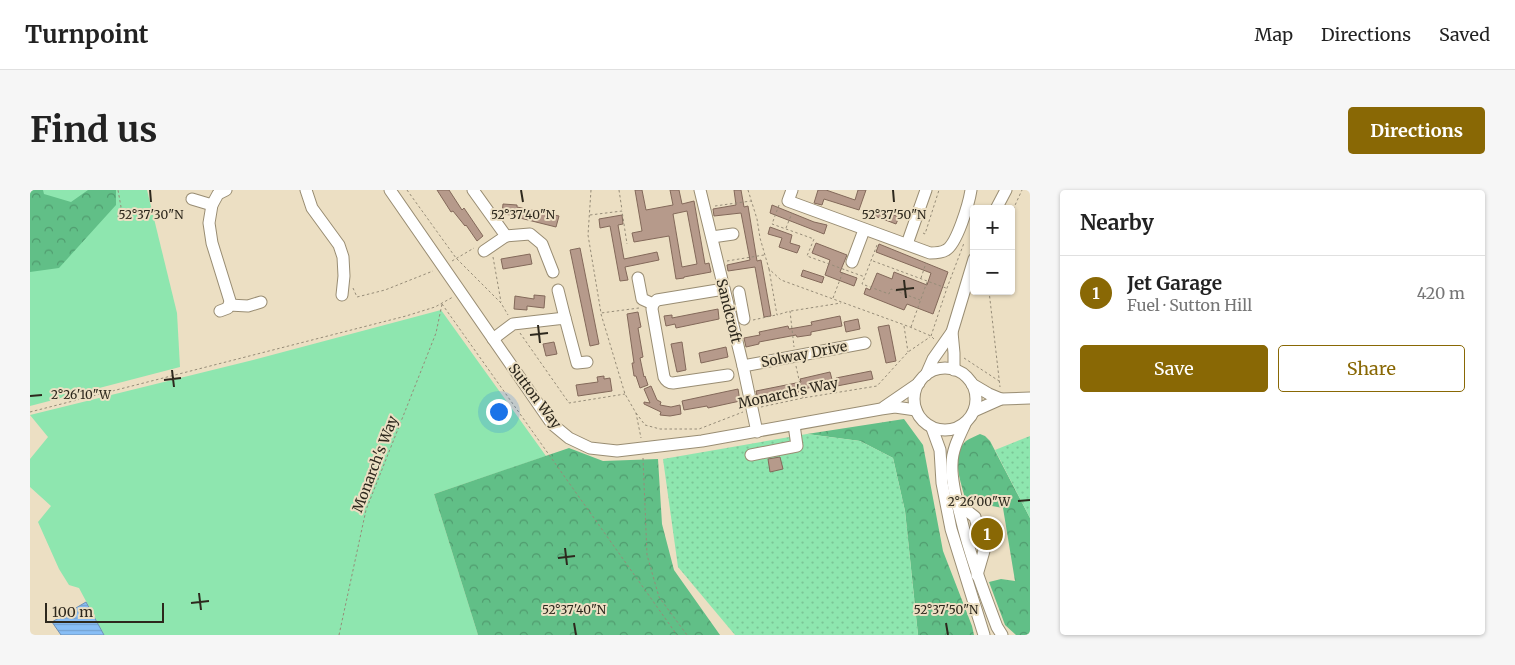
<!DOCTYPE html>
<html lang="en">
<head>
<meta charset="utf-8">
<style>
	body { margin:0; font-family:Merriweather,serif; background:#f6f6f6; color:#222 }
	.controls { position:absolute; right:15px; top:15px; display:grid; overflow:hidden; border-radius:5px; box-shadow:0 1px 4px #0004 }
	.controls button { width:45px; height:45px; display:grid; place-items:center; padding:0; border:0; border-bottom:1px solid #e0e0e0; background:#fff; color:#222; font:25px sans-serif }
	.scale { position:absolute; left:15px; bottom:12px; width:119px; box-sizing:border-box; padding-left:5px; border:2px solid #2d281d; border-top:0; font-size:14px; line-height:18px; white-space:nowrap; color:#2d281d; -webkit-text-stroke:4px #ecdfc3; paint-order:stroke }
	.you { position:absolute; left:468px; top:221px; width:18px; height:18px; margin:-12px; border:4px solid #fff; border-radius:50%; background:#1a73e8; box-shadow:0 0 0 8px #1a73e833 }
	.badge { display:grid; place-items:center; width:32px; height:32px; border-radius:50%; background:#896805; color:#fff; font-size:16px; font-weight:700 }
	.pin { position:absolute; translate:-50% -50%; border:2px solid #fff; box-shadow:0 1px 5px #0006 }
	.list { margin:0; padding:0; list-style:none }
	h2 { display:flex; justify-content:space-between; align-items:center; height:65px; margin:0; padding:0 20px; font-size:21px }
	h2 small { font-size:16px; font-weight:400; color:#767676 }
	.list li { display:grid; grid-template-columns:32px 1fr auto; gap:15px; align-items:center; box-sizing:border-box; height:75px; padding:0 20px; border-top:1px solid #e0e0e0 }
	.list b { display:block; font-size:19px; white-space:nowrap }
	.list p { margin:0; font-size:16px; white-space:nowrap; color:#767676 }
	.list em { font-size:16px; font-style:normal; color:#767676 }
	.actions { display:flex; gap:10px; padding:15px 20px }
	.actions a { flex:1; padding:11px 0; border:1px solid #896805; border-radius:5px; text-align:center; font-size:18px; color:#896805 }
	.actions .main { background:#896805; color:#fff }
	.map { position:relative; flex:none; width:1000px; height:445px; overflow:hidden; border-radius:5px }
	header { display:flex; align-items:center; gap:30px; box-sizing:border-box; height:70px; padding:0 25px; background:#fff; border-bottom:1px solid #e0e0e0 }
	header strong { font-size:24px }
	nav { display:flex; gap:28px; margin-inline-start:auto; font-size:18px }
	.intro { display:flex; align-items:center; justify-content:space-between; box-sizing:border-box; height:120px; padding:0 30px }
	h1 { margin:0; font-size:35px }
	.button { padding:12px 22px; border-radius:5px; background:#896805; color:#fff; font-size:18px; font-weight:700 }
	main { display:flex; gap:30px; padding:0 30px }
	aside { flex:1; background:#fff; border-radius:5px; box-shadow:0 1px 4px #0004 }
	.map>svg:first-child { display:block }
	.grass { fill:#8ee6af }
	.forest { fill:url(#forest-crowns) }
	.park { fill:url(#park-dots) }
	.water { fill:url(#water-rules); stroke:#6d91b5 }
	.building { fill:#b69a8b; stroke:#83695a; fill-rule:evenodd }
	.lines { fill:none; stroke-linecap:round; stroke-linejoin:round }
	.minor-casing { stroke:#998d73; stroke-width:13 }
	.path { stroke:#968c78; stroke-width:1; stroke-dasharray:2.5 2.5; stroke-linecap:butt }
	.minor { stroke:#fff; stroke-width:11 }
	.ticks { fill:none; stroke:#2d281d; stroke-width:2 }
	.labels { text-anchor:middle; stroke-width:4; stroke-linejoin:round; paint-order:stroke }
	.street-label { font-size:14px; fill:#2d281d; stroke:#ecdfc3 }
	.ticks-label { font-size:12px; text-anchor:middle; fill:#2d281d; stroke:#ecdfc3; stroke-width:4; stroke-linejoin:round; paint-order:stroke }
</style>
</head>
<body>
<header>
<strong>Turnpoint</strong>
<nav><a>Map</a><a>Directions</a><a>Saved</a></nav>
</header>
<div class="intro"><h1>Find us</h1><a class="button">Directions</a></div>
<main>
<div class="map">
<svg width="1000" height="445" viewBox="0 0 1000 445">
	<defs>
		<pattern id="forest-crowns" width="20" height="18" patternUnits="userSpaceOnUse" patternTransform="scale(1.25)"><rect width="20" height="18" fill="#61bf87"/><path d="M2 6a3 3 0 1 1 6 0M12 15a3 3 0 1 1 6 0" fill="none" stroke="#509b6e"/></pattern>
		<pattern id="park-dots" width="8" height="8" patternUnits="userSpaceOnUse" patternTransform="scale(1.25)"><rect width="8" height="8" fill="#8ee6af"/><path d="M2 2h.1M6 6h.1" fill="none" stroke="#7bc596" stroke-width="1.8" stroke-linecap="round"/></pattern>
		<pattern id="water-rules" width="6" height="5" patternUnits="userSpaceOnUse" patternTransform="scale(1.25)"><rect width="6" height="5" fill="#88bef6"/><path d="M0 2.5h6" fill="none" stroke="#76a3d2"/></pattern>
	</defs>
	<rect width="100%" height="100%" fill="#ecdfc3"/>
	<g class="grass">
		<path d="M0,0H117L147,123L150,177L0,216Z"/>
		<path d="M411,120L516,266L404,304L448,445H74L49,398L39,395L29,379L8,332L21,316L0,297V269L18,247L0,225L219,171Z"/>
	</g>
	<g class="forest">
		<path d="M0,0H13L14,4L41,12L58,0H86V15L29,78L0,82Z"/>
		<path d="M874,229L893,255L913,361L942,436L944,445H888L875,321L863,268L830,251L777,244Z"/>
		<path d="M950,244L955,246L960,251L1000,328V445H986L975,435L959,392L971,389L985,391L973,318L940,312L935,308C931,292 920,265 936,251C940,248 946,246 950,244Z"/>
		<path d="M539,258L573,271L628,269L632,334L644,380L690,445H448L404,304Z"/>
	</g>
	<g class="park">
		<path d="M777,244L830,251L863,268L875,321L888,445H705L648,377L633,269Z"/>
		<path d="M1000,246V328L965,260Z"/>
	</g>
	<path class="water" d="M56,412L74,445H31L22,432Z"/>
	<g class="building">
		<path d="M407,0H419L432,20L434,18L453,46L447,51L436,35L435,36L423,21L421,22Z"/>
		<path d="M605,0H612L616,20L643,15L640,0H649L652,14L664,11L675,74L679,73L681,82L654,87V88L646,89L639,46L604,52L602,43L612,41ZM657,21L667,74L652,77L643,24Z"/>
		<path d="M704,0H711L714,17L718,16L727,71L731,70L741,126L734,127L725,77L698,81L697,75L720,70L711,23L684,26L683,19L706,15Z"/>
		<path d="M788,0H796L825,10L828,0H836L829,20L794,9L792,15L784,13Z"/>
		<path d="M473,14L487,15V17L529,26L526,37L490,28L491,26L472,24Z"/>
		<path d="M742,15L784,32L797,35L794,44L740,23Z"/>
		<path d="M847,19L869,27L866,34L845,26Z"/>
		<path d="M592,25L593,34L588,35L594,69L627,62L629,70L595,77L598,90L590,91L580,36L570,38L569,29Z"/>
		<path d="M740,37L762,45L760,53L770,56L767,63L749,57L752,48L738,44Z"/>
		<path d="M786,53L817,65L810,82L827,88L824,96L795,85L800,70L782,63Z"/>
		<path d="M849,54L918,82L903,124L877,114L874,120L834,104L836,98L840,100L847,83L862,89L864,82L897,95L901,83L846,62Z"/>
		<path d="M550,58L569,154L560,156L540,60Z"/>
		<path d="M500,64L502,74L473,79L471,69Z"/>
		<path d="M773,80L794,87L792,93L771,86Z"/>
		<path d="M504,105L515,106L514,118L497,116V120L484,119L485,106L504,109Z"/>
		<path d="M688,119L689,129L646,138L645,134L636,136L634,126L642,125V128Z"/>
		<path d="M608,122L611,137L608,138L613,167L610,168L614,187L615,186L618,195L610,198L606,186H604L602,173H604L597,124Z"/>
		<path d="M810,126L812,136L781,142V145L767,147L766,145L729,152V154L716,157L714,148L730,145L729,142L758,136L759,139L782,135L781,132Z"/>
		<path d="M828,129L830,139L816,142L814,132Z"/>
		<path d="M859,135L866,171L856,173L848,137Z"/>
		<path d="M524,152L527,164L516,166L513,154Z"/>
		<path d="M652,152L656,180L647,182L641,154Z"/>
		<path d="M696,157L698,167L671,173L669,163Z"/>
		<path d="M841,181L843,189L807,196L806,188Z"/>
		<path d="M800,182L803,193L768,200L769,202L728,210L726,201L771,192L770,189Z"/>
		<path d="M574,186V189L580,188L582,201L548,206L546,195L568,192L567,187Z"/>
		<path d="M621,196L627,210L631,212L630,215L641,217L650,215L651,224L640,226L630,225L631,222L614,214V212L620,213L614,199Z"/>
		<path d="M708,199L710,211L678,218L677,216L654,220L652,211Z"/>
		<path d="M750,267L753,279L740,282L738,269Z"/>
		<path d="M960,330L963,339L967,338L971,350L960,353L954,332Z"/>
	</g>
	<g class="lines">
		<g class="minor-casing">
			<g id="minor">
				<path d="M276,0L282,18L309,55L313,67L314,86L312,105"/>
				<path d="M360,0L522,234L539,248L560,258L587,261L672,251L851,219L865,217L886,220"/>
				<path d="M443,0L476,46L500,44L512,54L523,82"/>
				<path d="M670,0L713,176L727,242"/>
				<path d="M762,0L758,11L900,63C905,63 911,63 916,60C927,54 939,13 941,0"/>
				<path d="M162,9L182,15"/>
				<path d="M966,19L976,0"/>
				<path d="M682,47L703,44"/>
				<path d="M877,54L896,0"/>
				<path d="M454,61L476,46"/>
				<path d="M822,72L834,40"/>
				<path d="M608,88L612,109L623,114"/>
				<path d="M694,99L627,110L623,114L622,119L634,187C636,191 638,193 643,193L698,185"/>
				<path d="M528,100L535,128"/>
				<path d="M709,102L714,129"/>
				<path d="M199,115L218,116L231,112"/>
				<path d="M190,121L198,118L200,111L182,53L179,33L182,15L188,4L196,0"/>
				<path d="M922,142L924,163V180"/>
				<path d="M463,149L483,134L535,128L547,173L557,172"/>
				<path d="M713,176L835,153"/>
				<circle cx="915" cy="209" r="31"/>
				<path d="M896,185L903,169L922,142L944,69"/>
				<path d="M942,194L959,204L971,209"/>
				<path d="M854,217L889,193"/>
				<path d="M944,221L971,209L1000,208"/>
				<path d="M935,234C929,247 922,260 922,274C921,290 926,308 930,324C939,363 953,400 967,437L972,445"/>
				<path d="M902,238L910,260L912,293L921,339L954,445"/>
				<path d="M721,265L767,256L764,235"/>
				<path d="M927,313L945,327L954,361L947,385"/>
			</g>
		</g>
		<g class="path">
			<path d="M377,0L426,68L471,113L478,125"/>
			<path d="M561,0L558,45L571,123L609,118"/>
			<path d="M589,0L592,20"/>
			<path d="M718,0L727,29L730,48L739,79L751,90L880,137L901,146L904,149"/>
			<path d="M749,15L742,34L784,49L777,66L835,87"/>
			<path d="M685,16L721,11"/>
			<path d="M981,24L992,0"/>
			<path d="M560,25L592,21L597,54"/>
			<path d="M88,27L91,17L88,0"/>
			<path d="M756,38L762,23"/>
			<path d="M893,43L895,44L909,0"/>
			<path d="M847,55L832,94L859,104L861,99L890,110"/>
			<path d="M463,67L471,112"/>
			<path d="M422,71L444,58"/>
			<path d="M697,71L734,65"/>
			<path d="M843,71L916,98"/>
			<path d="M739,79L747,125L760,121L764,157"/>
			<path d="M891,88L896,73"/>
			<path d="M323,98L327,107L355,100L403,81"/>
			<path d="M959,101L970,197"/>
			<path d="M803,108L814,79"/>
			<path d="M412,114L647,445"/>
			<path d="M761,121L811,113"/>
			<path d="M571,124L595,204L606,223L611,248"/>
			<path d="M723,130L746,125"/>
			<path d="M874,136L878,162"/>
			<path d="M881,137L897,92"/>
			<path d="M490,143L539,213L595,204"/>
			<path d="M901,146L917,98L934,53"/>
			<path d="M934,168L969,191"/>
			<path d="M766,176L773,208"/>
			<path d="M731,217L773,208L847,196L878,162L900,147"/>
			<path d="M0,222L376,126L405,117L423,107"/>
			<path d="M606,223L615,235L630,239H669L713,222"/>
			<path d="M613,268L617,365L629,407L657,445"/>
			<path d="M309,445L336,320L406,143L412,114"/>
		</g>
		<use href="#minor" class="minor"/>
	</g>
	<path class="ticks" d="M120,0L121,12M491,0L493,12M863,0L864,12M874,90L876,108M866,100L884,98M508,135L510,153M500,145L518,143M142,180L144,197M134,190L151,188M0,206L12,205M988,311L1000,310M535,358L537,375M528,368L545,366M169,403L171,420M161,413L179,411M544,433L546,445M916,433L918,445"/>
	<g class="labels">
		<g class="street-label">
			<text transform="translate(699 121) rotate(76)" y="5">Sandcroft</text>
			<text transform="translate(774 164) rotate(-11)" y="5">Solway Drive</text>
			<text transform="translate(758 203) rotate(-12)" y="5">Monarch's Way</text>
			<text transform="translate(505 206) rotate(53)" y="5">Sutton Way</text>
			<text transform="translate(345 274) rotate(-69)" y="5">Monarch's Way</text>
		</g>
	</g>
	<g class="ticks-label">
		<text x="121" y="29">52°37'30"N</text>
		<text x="493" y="29">52°37'40"N</text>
		<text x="864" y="29">52°37'50"N</text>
		<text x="51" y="209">2°26'10"W</text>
		<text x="949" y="316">2°26'00"W</text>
		<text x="544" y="424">52°37'40"N</text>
		<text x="916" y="424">52°37'50"N</text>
	</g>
</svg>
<div class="controls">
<button>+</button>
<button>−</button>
</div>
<div class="scale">100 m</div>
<div class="you"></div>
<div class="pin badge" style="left:957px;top:344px">1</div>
</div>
<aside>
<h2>Nearby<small></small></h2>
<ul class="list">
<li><span class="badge">1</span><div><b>Jet Garage</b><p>Fuel · Sutton Hill</p></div><em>420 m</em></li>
</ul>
<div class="actions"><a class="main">Save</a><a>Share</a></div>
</aside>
</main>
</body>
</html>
